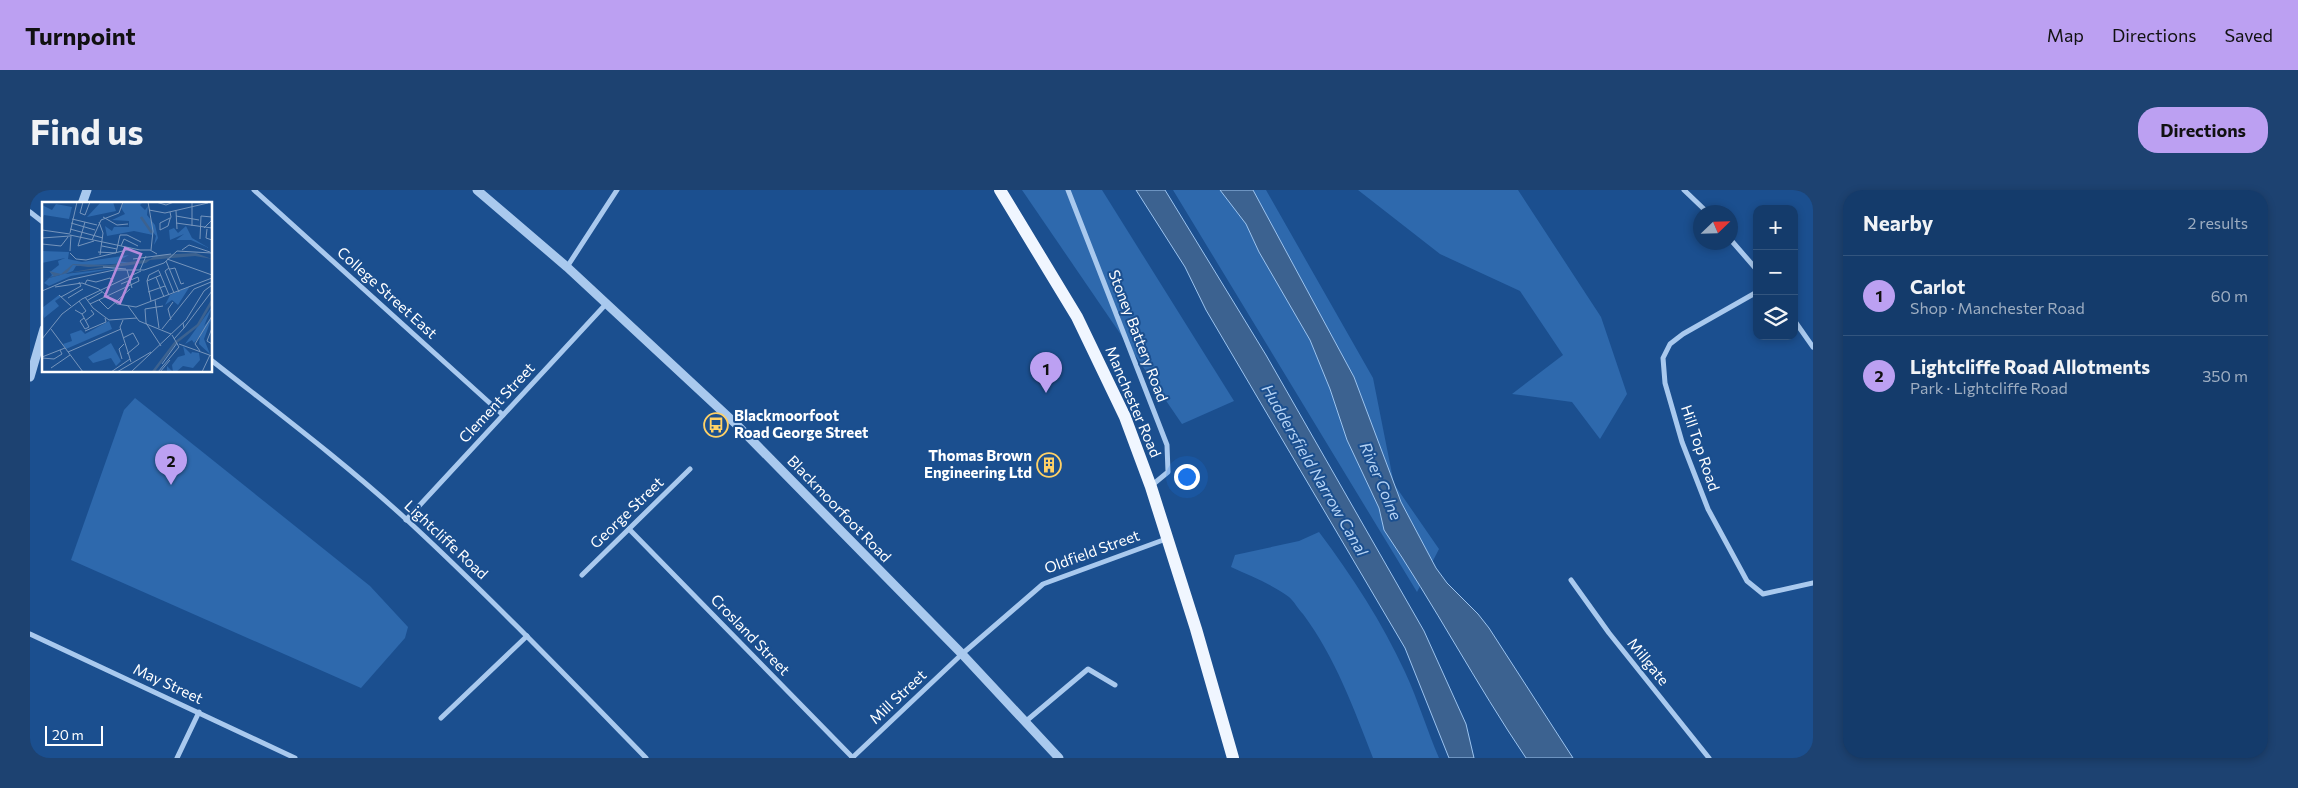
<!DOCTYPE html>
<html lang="en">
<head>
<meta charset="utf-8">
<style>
	body { margin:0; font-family:Commissioner,sans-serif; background:#1d4271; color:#f1f3f6 }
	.controls { position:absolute; right:15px; top:15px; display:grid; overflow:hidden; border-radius:10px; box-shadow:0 2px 8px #0003 }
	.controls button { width:45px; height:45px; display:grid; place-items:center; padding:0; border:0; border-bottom:1px solid #33557e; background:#143b6b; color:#f1f3f6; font:25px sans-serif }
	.compass { position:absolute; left:1663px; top:15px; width:45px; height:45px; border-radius:50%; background:#143b6b; box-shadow:0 2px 8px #0003; rotate:67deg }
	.scale { position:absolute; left:15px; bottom:12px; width:58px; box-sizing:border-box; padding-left:5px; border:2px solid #fff; border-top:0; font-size:14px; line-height:18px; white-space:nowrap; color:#fff; -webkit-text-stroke:4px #1b4f8f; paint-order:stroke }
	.you { position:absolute; left:1156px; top:286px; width:18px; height:18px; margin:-12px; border:4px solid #fff; border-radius:50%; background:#1a73e8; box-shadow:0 0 0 8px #1a73e833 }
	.badge { display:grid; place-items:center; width:32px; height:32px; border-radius:50%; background:#bca0f2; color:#111; font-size:16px; font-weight:700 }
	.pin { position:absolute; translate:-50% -41px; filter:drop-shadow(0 1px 2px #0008) }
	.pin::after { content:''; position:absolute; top:26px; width:18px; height:15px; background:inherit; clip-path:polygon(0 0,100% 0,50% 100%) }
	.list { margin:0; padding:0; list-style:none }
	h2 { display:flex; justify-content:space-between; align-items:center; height:65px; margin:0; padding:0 20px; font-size:21px }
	h2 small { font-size:16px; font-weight:400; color:#9dadc1 }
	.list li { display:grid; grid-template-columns:32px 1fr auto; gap:15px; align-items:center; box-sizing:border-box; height:80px; padding:0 20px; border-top:1px solid #33557e }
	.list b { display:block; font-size:19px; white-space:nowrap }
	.list p { margin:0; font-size:16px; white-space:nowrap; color:#9dadc1 }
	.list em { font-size:16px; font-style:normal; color:#9dadc1 }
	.icon { flex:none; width:28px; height:28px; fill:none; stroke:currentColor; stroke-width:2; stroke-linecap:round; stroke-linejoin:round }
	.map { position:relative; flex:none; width:1783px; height:568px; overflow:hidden; border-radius:20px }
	header { display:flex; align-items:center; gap:30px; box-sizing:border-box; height:70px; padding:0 25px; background:#bca0f2; color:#111 }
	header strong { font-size:24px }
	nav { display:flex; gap:28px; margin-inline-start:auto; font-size:18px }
	.intro { display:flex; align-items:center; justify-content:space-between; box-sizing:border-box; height:120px; padding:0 30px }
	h1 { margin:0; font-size:35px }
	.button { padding:12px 22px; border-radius:20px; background:#bca0f2; color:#111; font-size:18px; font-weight:700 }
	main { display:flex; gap:30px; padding:0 30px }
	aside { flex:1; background:#143b6b; border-radius:20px; box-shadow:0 2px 8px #0003 }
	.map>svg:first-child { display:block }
	.green { fill:#2e69ad }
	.water { fill:#3c6290; stroke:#9cc4f0 }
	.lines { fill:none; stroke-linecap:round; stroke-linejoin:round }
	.minor { stroke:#a9c9ee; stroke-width:5 }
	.tertiary { stroke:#a9c9ee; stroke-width:9 }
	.primary { stroke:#f0f6ff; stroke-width:12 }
	.labels { text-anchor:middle; stroke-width:4; stroke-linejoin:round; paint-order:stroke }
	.street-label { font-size:15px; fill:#fff; stroke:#1b4f8f }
	.poi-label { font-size:15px; font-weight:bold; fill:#fff; stroke:#1b4f8f; text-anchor:start }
	.water-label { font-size:16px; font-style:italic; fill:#b5d3f5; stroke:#1b4f8f }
	.inset-river { fill:none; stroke:#3c6290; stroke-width:2.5 }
	.inset-road { fill:none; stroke:#7695bc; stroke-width:1 }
	.view { fill:#b68bdc; fill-opacity:0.15; stroke:#b68bdc; stroke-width:2.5 }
	.inset-edge { fill:none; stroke:#fff; stroke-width:2.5 }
</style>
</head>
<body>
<header>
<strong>Turnpoint</strong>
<nav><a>Map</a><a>Directions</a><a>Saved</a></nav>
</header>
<div class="intro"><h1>Find us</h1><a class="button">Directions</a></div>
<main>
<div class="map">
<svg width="1783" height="568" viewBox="0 0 1783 568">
	<rect width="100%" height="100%" fill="#1b4f8f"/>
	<g class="green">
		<path d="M992,0H1072L1204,211L1152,234Z"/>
		<path d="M1143,0H1236L1343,188L1364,294L1409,359L1387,402Z"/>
		<path d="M1328,0H1488L1571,127L1597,204L1570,249L1542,212L1482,204L1533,165L1490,101L1410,64Z"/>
		<path d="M105,208L340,396L378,437L375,448L331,498L41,370L94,220Z"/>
		<path d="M1289,342C1322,386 1352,432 1375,482C1388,510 1397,540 1409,568H1343C1324,519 1305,467 1273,424C1268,419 1264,411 1259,407C1241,394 1221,386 1201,377L1205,365L1269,351Z"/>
	</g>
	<g class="water">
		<path d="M1106,0H1135L1236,165L1394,441L1436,534L1444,568H1419L1375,458L1176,120L1155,77Z"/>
		<path d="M1190,0H1223L1324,187L1371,312L1406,378L1417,393L1448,424L1459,438L1543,568H1496C1446,494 1404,414 1354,340L1349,318L1317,250L1300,199L1280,150L1229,62L1216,34Z"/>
	</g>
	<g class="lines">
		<g class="minor">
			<path d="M224,0L473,225"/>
			<path d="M1038,0L1137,255L1138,282L1121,296"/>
			<path d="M1654,0L1677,22"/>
			<path d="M0,22L14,33"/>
			<path d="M1700,49L1727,80"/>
			<path d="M537,77L587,0"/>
			<path d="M1727,102L1653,144L1640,154L1633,168L1635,193L1652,252L1678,319L1717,391L1733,404L1783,393"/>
			<path d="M1764,130L1783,157"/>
			<path d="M181,170C247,222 315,273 377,330C460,407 538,488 616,568"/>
			<path d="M376,330L576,114"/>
			<path d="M599,339L823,568"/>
			<path d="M552,385L660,279"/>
			<path d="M1541,390L1579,443L1679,568"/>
			<path d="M0,444L265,568"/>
			<path d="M411,528L497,446"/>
			<path d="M995,532L1058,479L1085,495"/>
			<path d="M147,568L169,522"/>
			<path d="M822,568L932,464L1013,394L1136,349"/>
		</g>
		<g class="tertiary">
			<path d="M447,0L537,77L707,235L932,464L1029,568"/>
			<path d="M52,14L57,0"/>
			<path d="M0,187L14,139"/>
		</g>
		<path class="primary" d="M970,0L1047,127L1095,227L1121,297L1166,439L1203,568"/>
	</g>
	<defs>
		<g id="bus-ring" transform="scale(1.25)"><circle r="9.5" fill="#1b4f8f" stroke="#ffd166" stroke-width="1.5"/><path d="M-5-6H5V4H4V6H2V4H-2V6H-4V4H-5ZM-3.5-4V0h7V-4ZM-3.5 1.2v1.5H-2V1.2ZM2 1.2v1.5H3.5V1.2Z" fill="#ffd166"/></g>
		<g id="building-ring" transform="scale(1.25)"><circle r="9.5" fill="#1b4f8f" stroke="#ffd166" stroke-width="1.5"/><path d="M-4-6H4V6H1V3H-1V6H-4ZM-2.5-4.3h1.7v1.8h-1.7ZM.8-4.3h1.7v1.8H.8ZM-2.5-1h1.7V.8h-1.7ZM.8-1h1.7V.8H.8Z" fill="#ffd166"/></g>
	</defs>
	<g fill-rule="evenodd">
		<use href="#bus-ring" x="686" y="235"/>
		<use href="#building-ring" x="1019" y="275"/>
	</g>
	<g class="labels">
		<g class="street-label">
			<text transform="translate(357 103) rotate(42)" y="5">College Street East</text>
			<text transform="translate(1108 146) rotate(69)" y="5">Stoney Battery Road</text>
			<text transform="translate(1103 212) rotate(67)" y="5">Manchester Road</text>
			<text transform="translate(467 213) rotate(-47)" y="5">Clement Street</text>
			<text transform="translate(1670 258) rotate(71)" y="5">Hill Top Road</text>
			<text transform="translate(809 319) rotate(46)" y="5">Blackmoorfoot Road</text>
			<text transform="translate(597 323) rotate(-44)" y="5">George Street</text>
			<text transform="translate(416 350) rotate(43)" y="5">Lightcliffe Road</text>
			<text transform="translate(1062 362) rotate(-20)" y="5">Oldfield Street</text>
			<text transform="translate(720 445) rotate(46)" y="5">Crosland Street</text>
			<text transform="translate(1618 472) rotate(51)" y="5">Millgate</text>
			<text transform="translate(138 494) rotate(25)" y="5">May Street</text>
			<text transform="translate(868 507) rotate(-43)" y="5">Mill Street</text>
		</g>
		<g class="poi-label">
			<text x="704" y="231">Blackmoorfoot<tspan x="704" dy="17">Road George Street</tspan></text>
			<text x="1002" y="271" text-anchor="end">Thomas Brown<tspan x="1002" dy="17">Engineering Ltd</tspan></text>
		</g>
		<g class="water-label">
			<text transform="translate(1285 280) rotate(60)" y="6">Huddersfield Narrow Canal</text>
			<text transform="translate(1351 291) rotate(67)" y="6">River Colne</text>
		</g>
	</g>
	<g transform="translate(12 12)">
		<rect width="170" height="170" fill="#1b4f8f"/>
		<path d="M59,0H71L74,9L45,15ZM82,0H101L98,3L103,8L106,4L105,13L113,23L116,36L112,43L114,34L111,30V33L92,29L65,34L63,24L70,29L72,25H87V19L70,18L83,12L79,6ZM14,2L30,5L27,17L2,13L0,17V3L10,8ZM144,24L150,36L167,46L149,38H134L142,32L128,38L127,28L132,26L136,31ZM0,49L27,50L26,57L40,60L87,53L76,59L89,61L34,64L31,69L23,72L82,65L29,74L7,84L2,81L7,76L22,72L8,75L10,73L8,70L17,63L16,59L23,56L0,61ZM148,84L136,103L130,98L123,103L128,93ZM17,93L19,95L13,99L17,104L2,116L0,106ZM170,105L162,124L170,115L162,137L168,152L157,142L158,134L152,141L150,138L143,142ZM67,119L70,127L24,147L21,142L30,139L28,132L39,128L43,132ZM69,141L79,159L74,164L69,156L51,161L46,155ZM141,144L149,152L150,150L157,151L158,158L151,166L141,164L134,170H125V164L131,170L130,163L136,155L143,153Z" fill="#2e69ad"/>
		<path d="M154,51L170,57L153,54L108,58L104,61L25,71L0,78L12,74L7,69L19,72L31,62L68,63L108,57L114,53ZM31,63L46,65L65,64L25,71Z" fill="#3c6290" fill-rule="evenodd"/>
		<path class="inset-river" d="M99,15L110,31M111,170L133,141L156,123L170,99"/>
		<path class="inset-road" d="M41,0L38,11L43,13L48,0M106,0L111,29L109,48M114,0L124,3L132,0M150,0V24M107,8L123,11L166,1M134,9L135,27M134,14L157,18M61,15L75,23L86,22M128,16L118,21V28L126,24L128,17L129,15L128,10M30,17L55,23M43,20L36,44L52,39M57,20L61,31L58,53M29,21L53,28M134,21L170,26M162,26L170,18V11M28,27L61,36M165,27L164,36L170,38M0,28L28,32M28,31L35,0M28,33L98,48H108L115,52M0,36L28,34M158,37L159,14L170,15M50,38L59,18L77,11L81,0M0,42L19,44L26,35M60,44L75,47M79,44L82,37L96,44M140,48L147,43L168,50M28,49L29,33M56,50L74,51M28,51L34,57L44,58L89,47M74,51L78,33H85L99,40M91,57L129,52M125,57L170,73M124,59L137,90M61,65L84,67M127,66L123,69L132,91M128,67L133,66L139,82L142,81M85,68L90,86M98,68L104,54M117,69L127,93M114,75L122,95M105,79L119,73M43,82L45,78L54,80L68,76L71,80M13,85L40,81L57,87L75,102L94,105L170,76M0,89L26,78L72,68H102L122,61L135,49L170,51M106,90L123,84M17,93L29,104M19,95L39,84L37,80M43,95L51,106L67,118L95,116M26,96L41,87M46,98L60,90M57,98L66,107L88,87M113,98L117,126M109,99L105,79L107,73L117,68M48,102L97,79L96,75L79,82M86,104L97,119L129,132M103,107L104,121L119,144M103,107L121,104M33,108L40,112L44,109L37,99M40,112L47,125L43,127L38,119L42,116M81,118L78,125L89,160M129,118L126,107L131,100M43,119L52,112L49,108M142,126L170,89M170,126L165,139L170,142M9,127L41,170M120,127L152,87L169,80M43,129L64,120L63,116M81,136L91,131L97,142L85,152M0,137L20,112L40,97L99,69M132,137L142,126L141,121M137,142L170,154M158,149L153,142L170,114M26,150L79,127M0,155L23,146M0,156L12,157L20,152L18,148M80,157L77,147L82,142M120,162L135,141M9,166L28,153M69,170L88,157M75,170L109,150M89,170L144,118L162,89L170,83M116,170L137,145L130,133M118,170L128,158M160,170L168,153"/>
		<path class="view" d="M83,46L99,52L78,101L63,94Z"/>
		<rect width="170" height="170" class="inset-edge"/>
	</g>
</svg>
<div class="controls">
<button>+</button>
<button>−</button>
<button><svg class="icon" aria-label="layers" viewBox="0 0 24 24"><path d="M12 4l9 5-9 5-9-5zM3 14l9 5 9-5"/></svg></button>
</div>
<svg class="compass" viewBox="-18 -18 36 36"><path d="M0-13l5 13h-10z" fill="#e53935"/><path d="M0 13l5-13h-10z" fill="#9dadc1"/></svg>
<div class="scale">20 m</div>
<div class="you"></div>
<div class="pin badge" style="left:1016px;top:203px">1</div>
<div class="pin badge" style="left:141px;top:295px">2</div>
</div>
<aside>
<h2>Nearby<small>2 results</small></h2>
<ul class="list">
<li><span class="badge">1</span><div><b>Carlot</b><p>Shop · Manchester Road</p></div><em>60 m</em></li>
<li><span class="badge">2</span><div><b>Lightcliffe Road Allotments</b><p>Park · Lightcliffe Road</p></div><em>350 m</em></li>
</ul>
</aside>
</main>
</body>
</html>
